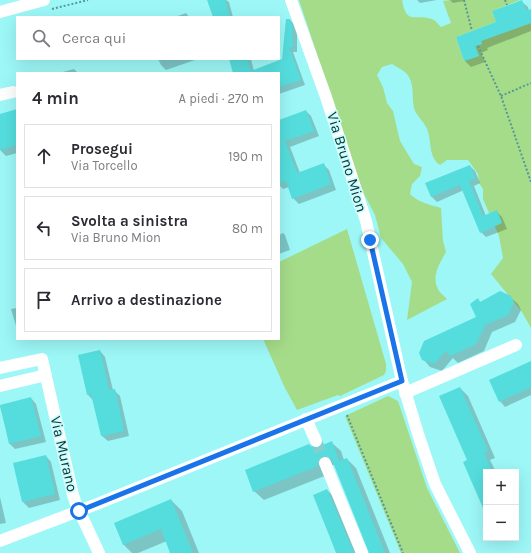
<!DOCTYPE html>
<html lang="it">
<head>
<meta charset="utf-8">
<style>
	body { margin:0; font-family:Karla,sans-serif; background:#f7f7f7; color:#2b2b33 }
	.controls { position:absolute; right:12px; bottom:12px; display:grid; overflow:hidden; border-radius:0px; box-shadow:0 4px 16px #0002 }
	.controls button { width:36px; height:36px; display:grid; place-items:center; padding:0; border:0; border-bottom:1px solid #e1e1e2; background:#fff; color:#2b2b33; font:20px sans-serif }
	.stop { position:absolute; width:12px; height:12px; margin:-9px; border:3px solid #1a73e8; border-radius:50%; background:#fff }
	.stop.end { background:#1a73e8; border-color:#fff; box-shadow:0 1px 4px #0008 }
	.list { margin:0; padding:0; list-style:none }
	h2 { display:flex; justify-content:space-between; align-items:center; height:52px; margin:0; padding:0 16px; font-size:17px }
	h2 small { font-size:13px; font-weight:400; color:#7c7c81 }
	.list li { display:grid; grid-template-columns:26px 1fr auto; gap:12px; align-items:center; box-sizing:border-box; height:64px; margin:0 8px 8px; padding:0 8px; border:1px solid #e1e1e2; border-radius:0px }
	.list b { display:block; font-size:15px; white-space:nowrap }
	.list p { margin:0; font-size:13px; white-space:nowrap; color:#7c7c81 }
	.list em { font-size:13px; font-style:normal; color:#7c7c81 }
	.icon { flex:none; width:22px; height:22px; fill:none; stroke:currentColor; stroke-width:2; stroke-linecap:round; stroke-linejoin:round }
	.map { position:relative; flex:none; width:531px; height:553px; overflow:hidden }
	.search { position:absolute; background:#fff; box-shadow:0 4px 16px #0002; left:16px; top:16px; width:264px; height:44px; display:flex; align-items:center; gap:10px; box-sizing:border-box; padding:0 14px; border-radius:0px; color:#7c7c81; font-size:15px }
	.panel { position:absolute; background:#fff; box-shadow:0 4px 16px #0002; left:16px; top:72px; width:264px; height:268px; border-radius:0px }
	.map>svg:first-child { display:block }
	.green { fill:#a5dc89 }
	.shadow { fill:#0003 }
	.building { fill:#5dd }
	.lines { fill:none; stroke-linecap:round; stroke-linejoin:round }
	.minor-tunnel { stroke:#80d0d0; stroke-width:12; stroke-dasharray:12 6; stroke-linecap:butt }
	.path { stroke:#569898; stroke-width:2; stroke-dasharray:2 2; stroke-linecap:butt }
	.minor { stroke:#fff; stroke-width:12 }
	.route { stroke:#1a73e8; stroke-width:5 }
	.labels { text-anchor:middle; stroke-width:3.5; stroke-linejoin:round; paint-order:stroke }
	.street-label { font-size:15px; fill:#0a3333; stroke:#cafdfd }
</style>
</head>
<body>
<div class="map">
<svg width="531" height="553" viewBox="0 0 531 553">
	<rect width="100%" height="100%" fill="#9df7f7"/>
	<g class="green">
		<path d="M299,0H402C407,26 414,13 432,19C435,20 438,24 441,27L451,23L443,1L451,0H520L492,11L496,22L456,37L464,61L479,56L475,46L482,44L481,41L531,23V328L522,312L491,274L503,258L499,236L483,199V189L479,183L478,174L468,160H447L440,165C428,157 432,141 427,129C424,122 418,117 415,111C411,101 415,87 409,77C406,71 398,68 392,64L382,67L377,75L383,87L387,103L393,111L400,141L414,164L422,167L420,176L412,184L410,194C418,202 430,205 441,208L443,241L446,252C440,263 431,276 438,289C439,292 444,296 447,299L407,320L412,282L403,264L381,238L375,215L362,190Z"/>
		<path d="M347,229L386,364V371L384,375L340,396L338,395L297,410L285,388L263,339H279V262Z"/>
		<path d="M388,396L398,401L427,488L460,553H401L345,416Z"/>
	</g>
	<g class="shadow">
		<path d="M208,0H226L229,2L233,17H214Z"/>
		<path d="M417,0H437L420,3Z"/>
		<path d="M450,0H464V1L453,3Z"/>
		<path d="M521,1L528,7L529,11L531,10V31L487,48L488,50L481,53L485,62L471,67L465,61L457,38L497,22Z"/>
		<path d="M186,13L189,17H175Z"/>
		<path d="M290,20L295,25L297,31V52H293L305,85L279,94V73H235L230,59H251L254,71L283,60Z"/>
		<path d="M158,59H198L166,70L161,65Z"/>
		<path d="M74,69L78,73H59Z"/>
		<path d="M17,110V153L6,156L0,150V115Z"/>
		<path d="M306,111L311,116L319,136L290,147L300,173L323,164L329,170L336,190L299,204L293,198L289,187L283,189L279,185V121Z"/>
		<path d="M470,166L475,171L480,183L474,186L486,216L496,211L502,217L507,229L486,237L481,232L464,190L437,202L431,196Z"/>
		<path d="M283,233L285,235L290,250L279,254V235Z"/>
		<path d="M510,297L518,304L521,310L515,322L492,332L484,351L458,363L453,358L442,371L430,367L423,359L477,317L478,300L480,302Z"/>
		<path d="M17,308V329L11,309Z"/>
		<path d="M100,351L105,357L113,390H114L120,396L129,436L108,441L102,436L94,401L88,395L79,356Z"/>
		<path d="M531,362V395L505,407L500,401Z"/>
		<path d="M460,388L468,396L495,458L490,460L496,472H486V513L468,460Z"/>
		<path d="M31,398L36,404L46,442L15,449L10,444L0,406Z"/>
		<path d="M331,442L341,451L344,460L347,459L356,468L390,553H370L335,465H331L327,475L264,500L254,491L316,450Z"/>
		<path d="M46,456L51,462L60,500L29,508L23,502L14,464Z"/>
		<path d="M327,490L336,499L359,553H337Z"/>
		<path d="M0,497L6,523L0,524Z"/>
		<path d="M171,500L182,511L199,553H171L167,541L138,553H132L123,544Z"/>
	</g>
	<g class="building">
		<path d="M207,0H225L230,17H213Z"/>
		<path d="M522,0L526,11L531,9V23L481,41L482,44L475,46L479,56L464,61L456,37L496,22L492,11Z"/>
		<path d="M286,19H290L292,25L293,47H289L301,80L279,87V73H233L229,59H247L251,71L282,59Z"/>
		<path d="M17,109V145L0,150V114Z"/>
		<path d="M306,110L314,131L285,141L297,173L324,163L331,184L292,199L286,181L279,183V120Z"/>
		<path d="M470,165L475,178L469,181L483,216L497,210L502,223L480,233L460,185L431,197L425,183Z"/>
		<path d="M500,291L511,296L514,302L508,315L485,325L476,344L450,356L446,351L434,364L422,360L419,353L424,341L476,317L470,304L478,298L480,302Z"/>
		<path d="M100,350L109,390L115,389L124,431L101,436L91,394L87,395L78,355Z"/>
		<path d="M531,361V387L499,402L489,380Z"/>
		<path d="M460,387L488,451L484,452L492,472H486V515L463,462L467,460L439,396Z"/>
		<path d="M31,397L41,436L9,444L0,405Z"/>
		<path d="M332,441L339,461L347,458L385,553H369L332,460L329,457L322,456L318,462V466L253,492L245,470L309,444L312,447L316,448Z"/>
		<path d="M46,455L55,494L22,502L13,463Z"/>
		<path d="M327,489L354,553H336L329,535L313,495Z"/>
		<path d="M171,499L193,553H170L161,529L123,545L114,523Z"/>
	</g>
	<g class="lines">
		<path class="minor-tunnel" d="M316,441L325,463"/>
		<g class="path">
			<path d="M464,0L472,31"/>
			<path d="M505,0L507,5"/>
			<path d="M52,9L88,0"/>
			<path d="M478,46L501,96L531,182"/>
			<path d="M501,96L531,83"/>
			<path d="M347,415L403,553"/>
		</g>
		<g class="minor">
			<path d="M291,0L326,97L366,221L402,381L419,437L435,484L470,553"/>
			<path d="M0,12L44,0"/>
			<path d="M0,95L13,92"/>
			<path d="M0,368L42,359L73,495L76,504L99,553"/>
			<path d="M0,386L46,375"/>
			<path d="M405,393L516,345"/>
			<path d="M306,419L316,441"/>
			<path d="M325,463L362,553"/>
			<path d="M0,541L97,504L402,381"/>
		</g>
	</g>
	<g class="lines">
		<path class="route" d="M79,511L402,381L370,240"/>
	</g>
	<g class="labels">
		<g class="street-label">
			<text transform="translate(347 162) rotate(73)" y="5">Via Bruno Mion</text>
			<text transform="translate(64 454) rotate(77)" y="5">Via Murano</text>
		</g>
	</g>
</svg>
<div class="controls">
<button>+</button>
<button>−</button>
</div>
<div class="stop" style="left:79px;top:511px"></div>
<div class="stop end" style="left:370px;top:240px"></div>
<div class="search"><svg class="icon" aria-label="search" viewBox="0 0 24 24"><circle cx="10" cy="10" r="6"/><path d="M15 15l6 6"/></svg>Cerca qui</div>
<section class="panel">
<h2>4 min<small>A piedi · 270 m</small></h2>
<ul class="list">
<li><svg class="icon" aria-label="ahead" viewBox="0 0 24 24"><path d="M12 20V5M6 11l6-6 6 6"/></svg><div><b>Prosegui</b><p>Via Torcello</p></div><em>190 m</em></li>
<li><svg class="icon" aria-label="left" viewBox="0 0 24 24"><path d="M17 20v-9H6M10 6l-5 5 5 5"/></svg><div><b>Svolta a sinistra</b><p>Via Bruno Mion</p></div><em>80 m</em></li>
<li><svg class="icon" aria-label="arrive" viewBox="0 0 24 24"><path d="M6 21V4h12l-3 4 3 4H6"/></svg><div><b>Arrivo a destinazione</b></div></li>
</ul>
</section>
</div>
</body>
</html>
